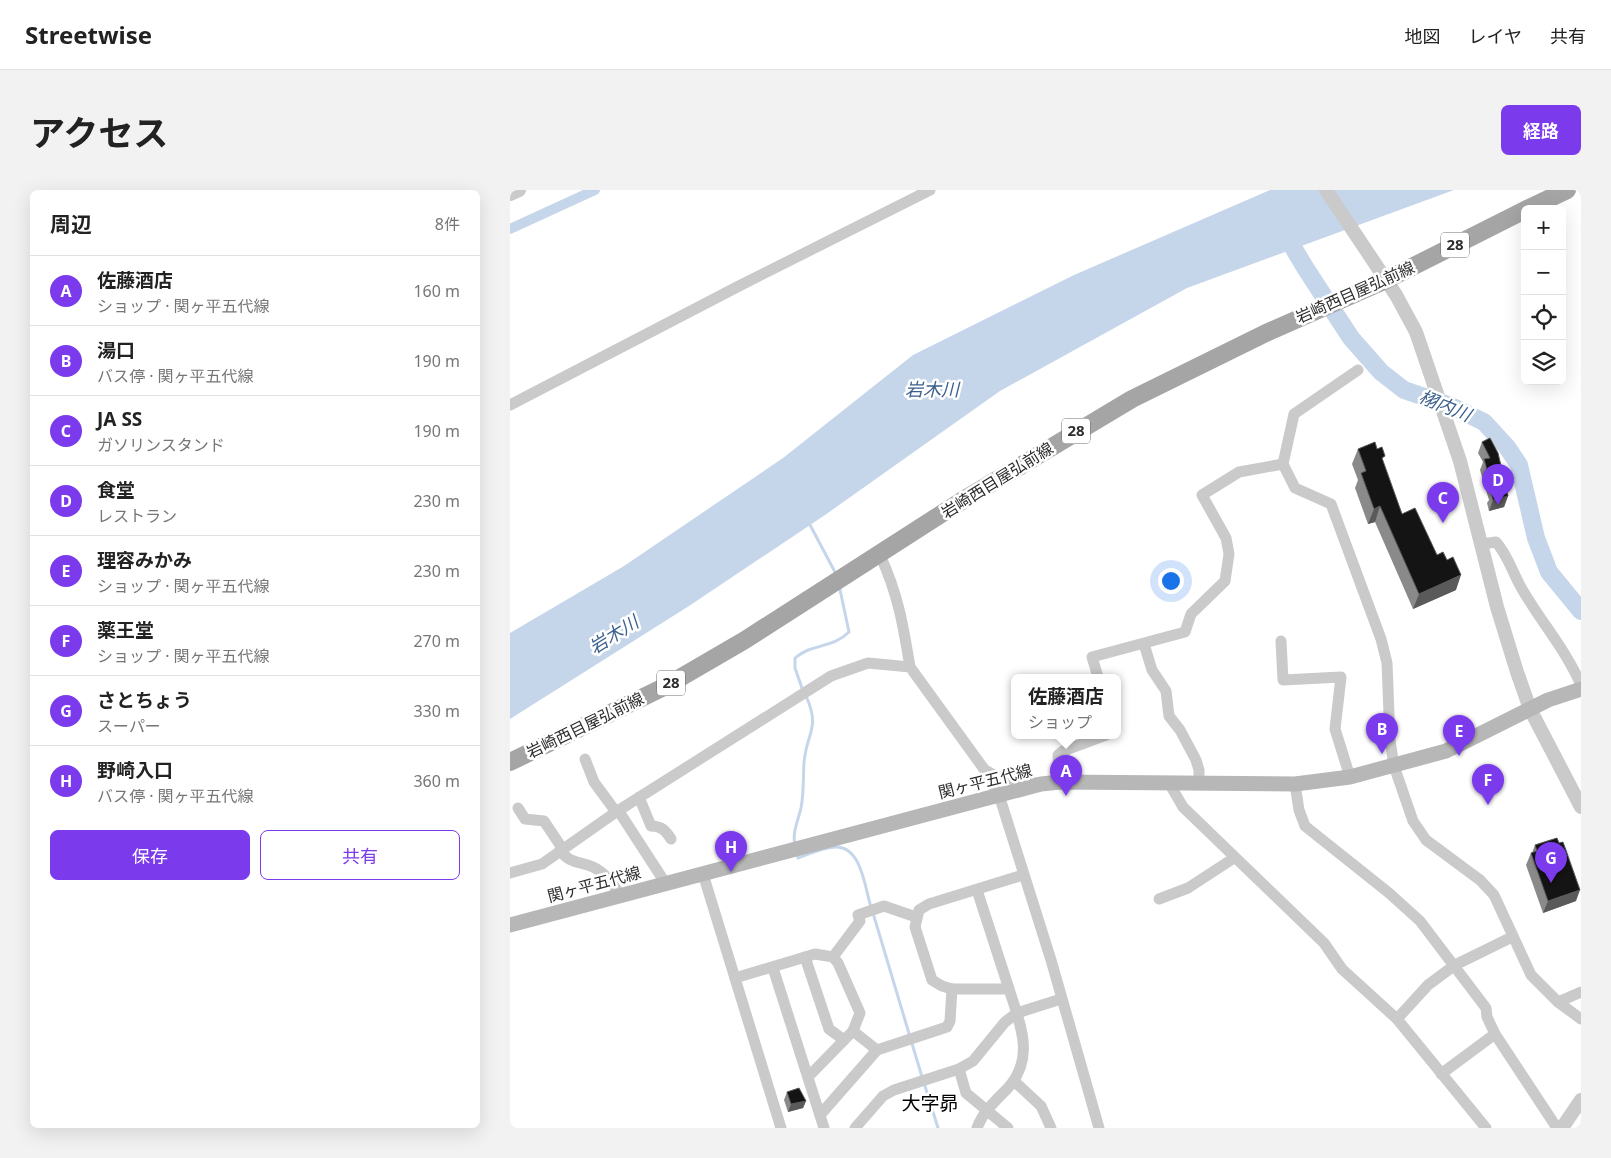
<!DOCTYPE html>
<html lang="ja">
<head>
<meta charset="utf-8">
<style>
	body { margin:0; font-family:"Noto Sans","Noto Sans JP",sans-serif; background:#f2f2f2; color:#222 }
	.controls { position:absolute; right:15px; top:15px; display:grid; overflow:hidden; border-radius:8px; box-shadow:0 5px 20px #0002 }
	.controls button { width:45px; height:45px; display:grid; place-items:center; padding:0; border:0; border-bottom:1px solid #e0e0e0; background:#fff; color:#222; font:25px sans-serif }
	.you { position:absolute; left:660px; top:390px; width:18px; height:18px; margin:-12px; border:4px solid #fff; border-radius:50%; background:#1a73e8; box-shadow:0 0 0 8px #1a73e833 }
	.badge { display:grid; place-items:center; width:32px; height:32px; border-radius:50%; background:#7c3aed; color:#fff; font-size:16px; font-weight:700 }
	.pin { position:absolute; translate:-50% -41px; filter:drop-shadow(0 1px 2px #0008) }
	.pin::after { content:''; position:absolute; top:26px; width:18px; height:15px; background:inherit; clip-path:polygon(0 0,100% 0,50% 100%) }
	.popup { position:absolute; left:501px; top:484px; width:110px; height:65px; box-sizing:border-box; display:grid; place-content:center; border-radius:8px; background:#fff; filter:drop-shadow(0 1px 4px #0005); font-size:16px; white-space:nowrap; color:#767676 }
	.popup b { font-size:19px; color:#222 }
	.popup::after { content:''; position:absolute; left:50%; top:100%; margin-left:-10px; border:10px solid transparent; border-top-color:#fff }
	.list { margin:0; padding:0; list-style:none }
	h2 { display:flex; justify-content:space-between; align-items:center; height:65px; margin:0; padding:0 20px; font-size:21px }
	h2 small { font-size:16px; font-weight:400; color:#767676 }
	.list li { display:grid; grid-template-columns:32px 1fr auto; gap:15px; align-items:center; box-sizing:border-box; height:70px; padding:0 20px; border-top:1px solid #e0e0e0 }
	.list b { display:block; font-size:19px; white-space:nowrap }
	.list p { margin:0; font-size:16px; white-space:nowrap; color:#767676 }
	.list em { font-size:16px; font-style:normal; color:#767676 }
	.actions { display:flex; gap:10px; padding:15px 20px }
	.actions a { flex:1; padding:11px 0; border:1px solid #7c3aed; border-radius:8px; text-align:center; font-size:18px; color:#7c3aed }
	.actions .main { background:#7c3aed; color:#fff }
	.icon { flex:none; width:28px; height:28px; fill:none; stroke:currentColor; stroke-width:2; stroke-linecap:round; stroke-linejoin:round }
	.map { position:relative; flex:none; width:1071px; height:938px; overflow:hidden; border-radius:8px }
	header { display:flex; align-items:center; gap:30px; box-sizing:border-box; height:70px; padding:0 25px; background:#fff; border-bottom:1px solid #e0e0e0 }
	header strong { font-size:24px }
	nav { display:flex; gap:28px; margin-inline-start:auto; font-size:18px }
	.intro { display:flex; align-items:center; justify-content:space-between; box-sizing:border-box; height:120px; padding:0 30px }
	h1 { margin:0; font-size:35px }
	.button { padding:12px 22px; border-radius:8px; background:#7c3aed; color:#fff; font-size:18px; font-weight:700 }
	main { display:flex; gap:30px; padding:0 30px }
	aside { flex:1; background:#fff; border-radius:8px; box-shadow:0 5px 20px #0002 }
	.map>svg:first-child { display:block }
	.water { fill:#c6d6ea }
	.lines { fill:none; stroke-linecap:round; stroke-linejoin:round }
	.stream { stroke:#c6d6ea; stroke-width:3 }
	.canal { stroke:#c6d6ea; stroke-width:10 }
	.river { stroke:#c6d6ea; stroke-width:18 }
	.minor { stroke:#cacaca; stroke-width:11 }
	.tertiary { stroke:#cacaca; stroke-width:14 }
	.secondary { stroke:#b7b7b7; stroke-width:15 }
	.primary { stroke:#a5a5a5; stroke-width:18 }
	.wall { fill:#8a8a8a }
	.shaded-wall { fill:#5a5a5a }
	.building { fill:#141414; stroke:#5a5a5a }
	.labels { text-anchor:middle; stroke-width:5; stroke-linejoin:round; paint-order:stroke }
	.shield { fill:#fff; stroke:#6c6c6c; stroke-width:1 }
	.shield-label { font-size:15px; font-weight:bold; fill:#2d2d2d }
	.street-label { font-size:16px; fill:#2d2d2d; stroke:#fff }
	.water-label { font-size:18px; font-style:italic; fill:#3c608d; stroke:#fff }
	.quarter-label { font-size:19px; fill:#000; stroke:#fff }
</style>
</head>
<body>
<header>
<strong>Streetwise</strong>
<nav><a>地図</a><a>レイヤ</a><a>共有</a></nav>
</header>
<div class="intro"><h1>アクセス</h1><a class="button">経路</a></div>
<main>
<aside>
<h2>周辺<small>8件</small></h2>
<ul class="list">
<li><span class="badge">A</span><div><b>佐藤酒店</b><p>ショップ · 関ヶ平五代線</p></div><em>160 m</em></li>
<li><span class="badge">B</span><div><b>湯口</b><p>バス停 · 関ヶ平五代線</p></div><em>190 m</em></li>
<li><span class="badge">C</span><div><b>JA SS</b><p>ガソリンスタンド</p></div><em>190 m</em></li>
<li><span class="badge">D</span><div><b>食堂</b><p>レストラン</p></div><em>230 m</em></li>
<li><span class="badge">E</span><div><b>理容みかみ</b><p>ショップ · 関ヶ平五代線</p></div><em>230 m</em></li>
<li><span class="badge">F</span><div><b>薬王堂</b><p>ショップ · 関ヶ平五代線</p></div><em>270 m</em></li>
<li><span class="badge">G</span><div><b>さとちょう</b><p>スーパー</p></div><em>330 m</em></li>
<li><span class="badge">H</span><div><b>野崎入口</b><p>バス停 · 関ヶ平五代線</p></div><em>360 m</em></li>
</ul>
<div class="actions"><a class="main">保存</a><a>共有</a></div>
</aside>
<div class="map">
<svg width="1071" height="938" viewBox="0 0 1071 938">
	<rect width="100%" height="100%" fill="#fff"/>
	<path class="water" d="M760,0H944L677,98L490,201L315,325L179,416L0,529V443L114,376L273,268L403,165L564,85Z"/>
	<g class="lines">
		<g class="stream">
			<path d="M299,333L326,384"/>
			<path d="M293,501L285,478V468C302,453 322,459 339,442L329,395"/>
			<path d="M285,656C282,642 288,631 291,618C294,603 293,588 294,573C296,543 311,539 296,506"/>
			<path d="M287,664L288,668C299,664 314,657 326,657C352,657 355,699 361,717"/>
			<path d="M363,723L412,887"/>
			<path d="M414,893L428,938"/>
		</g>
		<path class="canal" d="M0,39L85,0"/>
		<path class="river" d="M779,37L778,49L796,79L841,148L871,182L894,200L941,216L974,232L997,257L1009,275L1026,348L1039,382L1071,421"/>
		<g class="minor">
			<path d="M848,180L784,224L773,274L785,298L821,314L871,449L877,473L880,550L884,576L903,631L916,650L970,690L984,705L1021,785L1048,812L1071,829"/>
			<path d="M0,215L229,96L420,0"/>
			<path d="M972,354L986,352C998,365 1003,384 1012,399C1031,432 1056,460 1071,495"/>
			<path d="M370,365C388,404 393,434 400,477"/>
			<path d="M771,451L773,490L831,487L825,539L840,587"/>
			<path d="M634,454L642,480L656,501L659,526L670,540L686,570L689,580V593"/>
			<path d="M588,487L582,467L675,442L681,424L715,391L719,364L716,348L692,305L729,282L773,274"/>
			<path d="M75,569L84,592L106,622"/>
			<path d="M475,580L486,586L531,594"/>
			<path d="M550,592L548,565L553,561L596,545"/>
			<path d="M659,593L673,617L814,753L832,779L887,829L976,938"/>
			<path d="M785,594L789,620L795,636L879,703L910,731L976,818L977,827L985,844L1047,938"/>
			<path d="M129,607L141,636C152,636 156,641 161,649"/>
			<path d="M8,618L15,629L34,631L52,658"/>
			<path d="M108,620L156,694"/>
			<path d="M50,660C59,674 70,671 83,677C96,683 103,695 111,706"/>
			<path d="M0,683L32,674L106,622L321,486L358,473L400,477L474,579L489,605L541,770L589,938"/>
			<path d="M193,684L271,938"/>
			<path d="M467,700L499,799"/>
			<path d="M649,709L678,698L724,668"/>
			<path d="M295,767L319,839L334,850"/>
			<path d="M323,767L350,731L348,725L374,716L406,727"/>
			<path d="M263,778L314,938"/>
			<path d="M225,788L305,764L323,767L328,773L350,823L343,841L298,887"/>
			<path d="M1048,812L1071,802"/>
			<path d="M887,829L918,795L945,775L1002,747"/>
			<path d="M343,841L367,860"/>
			<path d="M449,879L456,903L498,938"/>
			<path d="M931,884L985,844"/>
			<path d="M504,891L531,916L541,938"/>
			<path d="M310,925L367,860L437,837L440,831L442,799"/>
			<path d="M345,938L373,906L384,900L449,879L463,871L495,832L507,823L551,809"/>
			<path d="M467,938C473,922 485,911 497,899C526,868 510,834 499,799H442L432,796L422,790L405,737L409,720L419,714L513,685"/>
		</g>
		<g class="tertiary">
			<path d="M816,0L886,105L906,142L950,271L987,417L1007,482L1020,519L1071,617"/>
			<path d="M0,4L9,0"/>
			<path d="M1052,938L1071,910"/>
		</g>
		<path class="secondary" d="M0,735L531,594L550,592L785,594L840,587L936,561L1038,510L1071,499"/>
		<g class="primary">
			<path d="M1017,19L1057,0"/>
			<path d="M0,572L156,496L235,450L450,312L622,209L756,143L876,90L1015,20"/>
		</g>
	</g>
	<g class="wall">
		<path d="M980,248L998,306L994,317L979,321L977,313L979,310L970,280L973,272L968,263L972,252Z"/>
		<path d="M848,259H867L892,324L927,365L946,400L903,419L865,332L858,334L845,298L848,290L842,274Z"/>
		<path d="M1025,655L1066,711L1033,723L1016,675L1021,663H1022Z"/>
		<path d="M277,902L296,911L293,918L278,922L274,910Z"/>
	</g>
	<g class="shaded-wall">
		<path d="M998,306L994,317L979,321L983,310Z"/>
		<path d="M870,316L865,332L858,334L864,319Z"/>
		<path d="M951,385L946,400L903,419L909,404Z"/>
		<path d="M1070,700L1066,711L1033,723L1038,711Z"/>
		<path d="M296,911L293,918L278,922L281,914Z"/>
	</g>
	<g class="building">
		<path d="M980,248L988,263L998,306L983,310L981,302H983L974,269L980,268L972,252Z"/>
		<path d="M865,252L867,259L872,257L875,266L872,268L892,324L905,318L927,365L933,362L937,370L943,367L951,385L909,404L870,316L864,319L851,283L856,281L848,259Z"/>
		<path d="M1047,648L1049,653L1053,652L1070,700L1038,711L1021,663L1027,661L1025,655Z"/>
		<path d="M289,898L296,911L281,914L277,902Z"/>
	</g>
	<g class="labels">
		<g class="shield">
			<rect x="931" y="42.5" width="28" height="25" rx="4"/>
			<rect x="552" y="228.5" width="28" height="25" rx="4"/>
			<rect x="147" y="480.5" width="28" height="25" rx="4"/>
		</g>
		<g class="shield-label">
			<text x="945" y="60">28</text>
			<text x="566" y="246">28</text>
			<text x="161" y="498">28</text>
		</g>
		<g class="street-label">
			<text transform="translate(845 102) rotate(-24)" y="6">岩崎西目屋弘前線</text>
			<text transform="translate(487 290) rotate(-32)" y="6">岩崎西目屋弘前線</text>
			<text transform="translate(75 535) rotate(-26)" y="6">岩崎西目屋弘前線</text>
			<text transform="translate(475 591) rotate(-14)" y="6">関ヶ平五代線</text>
			<text transform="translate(84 694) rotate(-15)" y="6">関ヶ平五代線</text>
		</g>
		<g class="water-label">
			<text x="422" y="206">岩木川</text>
			<text transform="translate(935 216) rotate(22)" y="6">栩内川</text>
			<text transform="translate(104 445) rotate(-32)" y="6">岩木川</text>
		</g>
		<g class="quarter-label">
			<text x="420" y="920">大字昴</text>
		</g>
	</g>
</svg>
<div class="controls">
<button>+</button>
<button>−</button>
<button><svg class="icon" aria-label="locate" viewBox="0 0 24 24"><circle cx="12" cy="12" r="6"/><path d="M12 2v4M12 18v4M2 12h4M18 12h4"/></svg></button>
<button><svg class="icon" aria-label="layers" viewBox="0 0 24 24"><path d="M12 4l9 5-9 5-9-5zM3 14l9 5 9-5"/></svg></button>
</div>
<div class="you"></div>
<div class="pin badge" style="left:556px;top:606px">A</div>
<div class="popup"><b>佐藤酒店</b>ショップ</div>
<div class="pin badge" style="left:872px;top:564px">B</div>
<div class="pin badge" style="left:933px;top:333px">C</div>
<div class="pin badge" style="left:988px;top:315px">D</div>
<div class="pin badge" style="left:949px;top:566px">E</div>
<div class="pin badge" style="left:978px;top:615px">F</div>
<div class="pin badge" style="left:1041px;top:693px">G</div>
<div class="pin badge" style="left:221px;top:682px">H</div>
</div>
</main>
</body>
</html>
